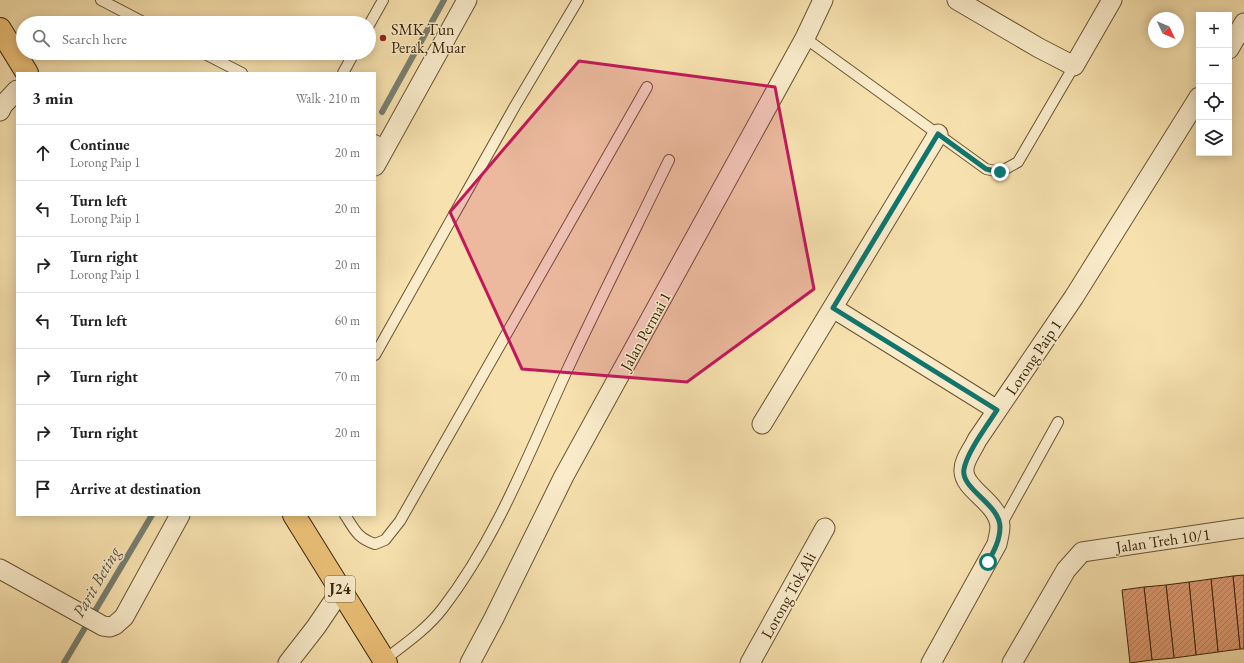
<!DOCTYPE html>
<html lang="en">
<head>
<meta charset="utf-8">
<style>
	body { margin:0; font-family:"EB Garamond",serif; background:#f2f2f2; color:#222 }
	.controls { position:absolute; right:12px; top:12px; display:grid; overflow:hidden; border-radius:0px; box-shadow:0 2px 10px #0003 }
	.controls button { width:36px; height:36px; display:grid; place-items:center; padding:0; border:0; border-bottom:1px solid #e0e0e0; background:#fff; color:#222; font:20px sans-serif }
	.compass { position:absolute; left:1148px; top:12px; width:36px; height:36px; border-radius:50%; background:#fff; box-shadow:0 2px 10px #0003; rotate:134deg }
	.stop { position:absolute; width:12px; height:12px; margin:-9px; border:3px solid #0f766e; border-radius:50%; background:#fff }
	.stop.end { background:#0f766e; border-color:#fff; box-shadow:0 1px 4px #0008 }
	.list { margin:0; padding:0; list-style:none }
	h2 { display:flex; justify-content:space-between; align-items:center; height:52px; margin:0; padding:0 16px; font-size:17px }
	h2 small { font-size:13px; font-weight:400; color:#767676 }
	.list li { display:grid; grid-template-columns:26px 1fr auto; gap:12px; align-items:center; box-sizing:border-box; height:56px; padding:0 16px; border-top:1px solid #e0e0e0 }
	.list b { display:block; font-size:15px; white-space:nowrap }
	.list p { margin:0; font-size:13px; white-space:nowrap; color:#767676 }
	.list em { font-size:13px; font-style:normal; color:#767676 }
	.icon { flex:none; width:22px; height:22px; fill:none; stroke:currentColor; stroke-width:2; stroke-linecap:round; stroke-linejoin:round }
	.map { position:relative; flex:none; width:1244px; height:663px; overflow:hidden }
	.search { position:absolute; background:#fff; box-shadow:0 2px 10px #0003; left:16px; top:16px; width:360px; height:44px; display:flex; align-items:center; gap:10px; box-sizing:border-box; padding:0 14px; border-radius:22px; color:#767676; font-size:15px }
	.panel { position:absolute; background:#fff; box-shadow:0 2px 10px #0003; left:16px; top:72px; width:360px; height:444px; border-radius:0px }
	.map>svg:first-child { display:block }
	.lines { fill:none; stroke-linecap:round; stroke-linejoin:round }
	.stream { stroke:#777f71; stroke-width:6 }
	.building { fill:url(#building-hatch); stroke:#38240a }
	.service-casing { stroke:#685433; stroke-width:12 }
	.minor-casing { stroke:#685433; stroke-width:21 }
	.primary-casing { stroke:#38240a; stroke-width:24 }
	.service { stroke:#faeccb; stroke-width:10 }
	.minor { stroke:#faeccb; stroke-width:19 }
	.primary { stroke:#ecc178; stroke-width:22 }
	.route { stroke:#0f766e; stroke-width:5 }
	.marked { fill:#c2185b; fill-opacity:0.2; stroke:#c2185b; stroke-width:3; stroke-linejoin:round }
	.poi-dot { fill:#8f2418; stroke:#faeccb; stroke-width:1.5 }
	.labels { text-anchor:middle; stroke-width:3; stroke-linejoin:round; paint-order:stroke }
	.shield { fill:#faeccb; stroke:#726044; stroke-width:1 }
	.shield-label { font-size:15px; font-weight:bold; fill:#38240a }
	.poi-label { font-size:16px; fill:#38240a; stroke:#faeccb; text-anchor:start }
	.street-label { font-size:16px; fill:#38240a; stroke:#faeccb }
	.water-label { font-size:17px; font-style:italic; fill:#58513e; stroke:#faeccb }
</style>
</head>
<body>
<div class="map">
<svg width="1244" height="663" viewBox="0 0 1244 663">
	<defs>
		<pattern id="building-hatch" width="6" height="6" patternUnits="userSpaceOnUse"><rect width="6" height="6" fill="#df9d76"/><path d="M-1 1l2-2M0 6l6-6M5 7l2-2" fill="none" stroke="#b6805f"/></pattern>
	</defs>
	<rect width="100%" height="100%" fill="#f7e2af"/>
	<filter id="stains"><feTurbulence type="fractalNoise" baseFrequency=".005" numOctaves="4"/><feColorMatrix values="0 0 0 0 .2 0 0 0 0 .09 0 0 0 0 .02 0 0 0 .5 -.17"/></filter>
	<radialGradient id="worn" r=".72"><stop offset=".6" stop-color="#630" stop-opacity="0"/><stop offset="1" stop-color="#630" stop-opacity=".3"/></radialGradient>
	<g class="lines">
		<g class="stream">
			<path d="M382,112L444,0"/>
			<path d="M64,663L152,515"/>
		</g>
	</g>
	<g class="building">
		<path d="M1244,575V649H1240L1233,576Z"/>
		<path d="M1233,576L1240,649L1218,652L1211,579Z"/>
		<path d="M1211,579L1218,652L1196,655L1189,582Z"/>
		<path d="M1189,582L1196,655L1174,658L1166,585Z"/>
		<path d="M1166,585L1174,658L1152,660L1144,587Z"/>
		<path d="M1144,587L1152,660L1130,663L1122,590Z"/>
	</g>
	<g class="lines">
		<g class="service-casing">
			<g id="service">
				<path d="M101,0L145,23"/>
				<path d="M369,25L383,0"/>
				<path d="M805,38L986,169L1000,172L1018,162L1074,66"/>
				<path d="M203,53L242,73"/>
				<path d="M343,73L354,53"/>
				<path d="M375,140L386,146"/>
				<path d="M375,355L515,106L578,0"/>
				<path d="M345,515C355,530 357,538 375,544L385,540L400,521L647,87"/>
				<path d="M1001,525L1058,422"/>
				<path d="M384,660C405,644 427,629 443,608C499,535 531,447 570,364C602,296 636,228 669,160"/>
			</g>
		</g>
		<g class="minor-casing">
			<g id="minor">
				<path d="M957,0L1039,48L1074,66L1112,0"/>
				<path d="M1229,49L1244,23"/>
				<path d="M0,111L3,105L17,90"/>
				<path d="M375,166L467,0"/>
				<path d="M833,308L997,410"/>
				<path d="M762,424L938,134"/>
				<path d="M0,569L103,626L110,627L115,625L124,617L180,515"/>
				<path d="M288,663L316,627L341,590"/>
				<path d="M470,663L494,618L564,476L805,38L823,0"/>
				<path d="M750,663L825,528"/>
				<path d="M931,663L997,544C998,539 1000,532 1000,526C998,502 964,490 964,471C963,461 973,449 977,440L1074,297L1199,97"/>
				<path d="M1012,663L1066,570L1082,552L1244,528"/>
			</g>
		</g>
		<g class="primary-casing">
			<g id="primary">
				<path d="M0,29L27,73"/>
				<path d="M294,515L386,663"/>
			</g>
		</g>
		<use href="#service" class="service"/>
		<use href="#minor" class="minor"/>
		<use href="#primary" class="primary"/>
	</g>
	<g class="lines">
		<path class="route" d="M988,562C994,551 1000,540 1000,527C1000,504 960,489 964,469C967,452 987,426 997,410L833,308L938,134L986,169L1000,172"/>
	</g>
	<path class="marked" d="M579,61L775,87L814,289L687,382L522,369L450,212Z"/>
	<circle class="poi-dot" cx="383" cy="38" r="4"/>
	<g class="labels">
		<rect class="shield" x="325" y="576" width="30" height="26" rx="3"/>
		<g class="shield-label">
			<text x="340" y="594">J24</text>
		</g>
		<g class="poi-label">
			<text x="391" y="35">SMK Tun<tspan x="391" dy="18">Perak, Muar</tspan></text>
		</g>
		<g class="street-label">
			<text transform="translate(645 331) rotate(-61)" y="6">Jalan Permai 1</text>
			<text transform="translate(1033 357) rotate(-56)" y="6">Lorong Paip 1</text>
			<text transform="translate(1163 540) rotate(-8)" y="6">Jalan Treh 10/1</text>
			<text transform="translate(788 595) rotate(-61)" y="6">Lorong Tok Ali</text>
		</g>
		<g class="water-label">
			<text transform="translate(96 582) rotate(-60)" y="6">Parit Beting</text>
		</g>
	</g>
	<rect width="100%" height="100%" filter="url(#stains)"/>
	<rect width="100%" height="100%" fill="url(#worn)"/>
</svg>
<div class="controls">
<button>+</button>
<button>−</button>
<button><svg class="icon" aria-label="locate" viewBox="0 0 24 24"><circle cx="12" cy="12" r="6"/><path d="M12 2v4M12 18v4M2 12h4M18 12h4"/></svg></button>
<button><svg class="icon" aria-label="layers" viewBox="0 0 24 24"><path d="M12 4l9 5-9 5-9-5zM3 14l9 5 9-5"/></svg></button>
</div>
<svg class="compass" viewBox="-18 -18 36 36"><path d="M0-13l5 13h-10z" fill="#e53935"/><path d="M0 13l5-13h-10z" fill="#767676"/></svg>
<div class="stop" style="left:988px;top:562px"></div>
<div class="stop end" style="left:1000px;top:172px"></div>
<div class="search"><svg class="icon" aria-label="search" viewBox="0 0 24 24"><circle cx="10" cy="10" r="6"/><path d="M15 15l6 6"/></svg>Search here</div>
<section class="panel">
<h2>3 min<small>Walk · 210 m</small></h2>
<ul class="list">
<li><svg class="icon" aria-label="ahead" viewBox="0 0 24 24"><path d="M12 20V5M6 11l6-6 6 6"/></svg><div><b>Continue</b><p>Lorong Paip 1</p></div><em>20 m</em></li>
<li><svg class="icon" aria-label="left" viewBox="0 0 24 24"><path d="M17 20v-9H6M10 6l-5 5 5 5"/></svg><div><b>Turn left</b><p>Lorong Paip 1</p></div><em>20 m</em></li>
<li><svg class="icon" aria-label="right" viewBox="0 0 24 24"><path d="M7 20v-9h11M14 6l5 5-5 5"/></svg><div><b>Turn right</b><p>Lorong Paip 1</p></div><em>20 m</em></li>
<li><svg class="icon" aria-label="left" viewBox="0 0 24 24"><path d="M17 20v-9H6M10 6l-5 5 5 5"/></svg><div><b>Turn left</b></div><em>60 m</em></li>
<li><svg class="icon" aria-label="right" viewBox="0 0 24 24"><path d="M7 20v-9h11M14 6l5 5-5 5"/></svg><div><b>Turn right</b></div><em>70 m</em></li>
<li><svg class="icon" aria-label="right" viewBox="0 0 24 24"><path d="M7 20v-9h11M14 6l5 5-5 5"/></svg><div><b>Turn right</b></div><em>20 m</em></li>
<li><svg class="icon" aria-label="arrive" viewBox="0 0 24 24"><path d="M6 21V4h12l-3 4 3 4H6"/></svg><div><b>Arrive at destination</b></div></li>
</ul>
</section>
</div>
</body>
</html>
